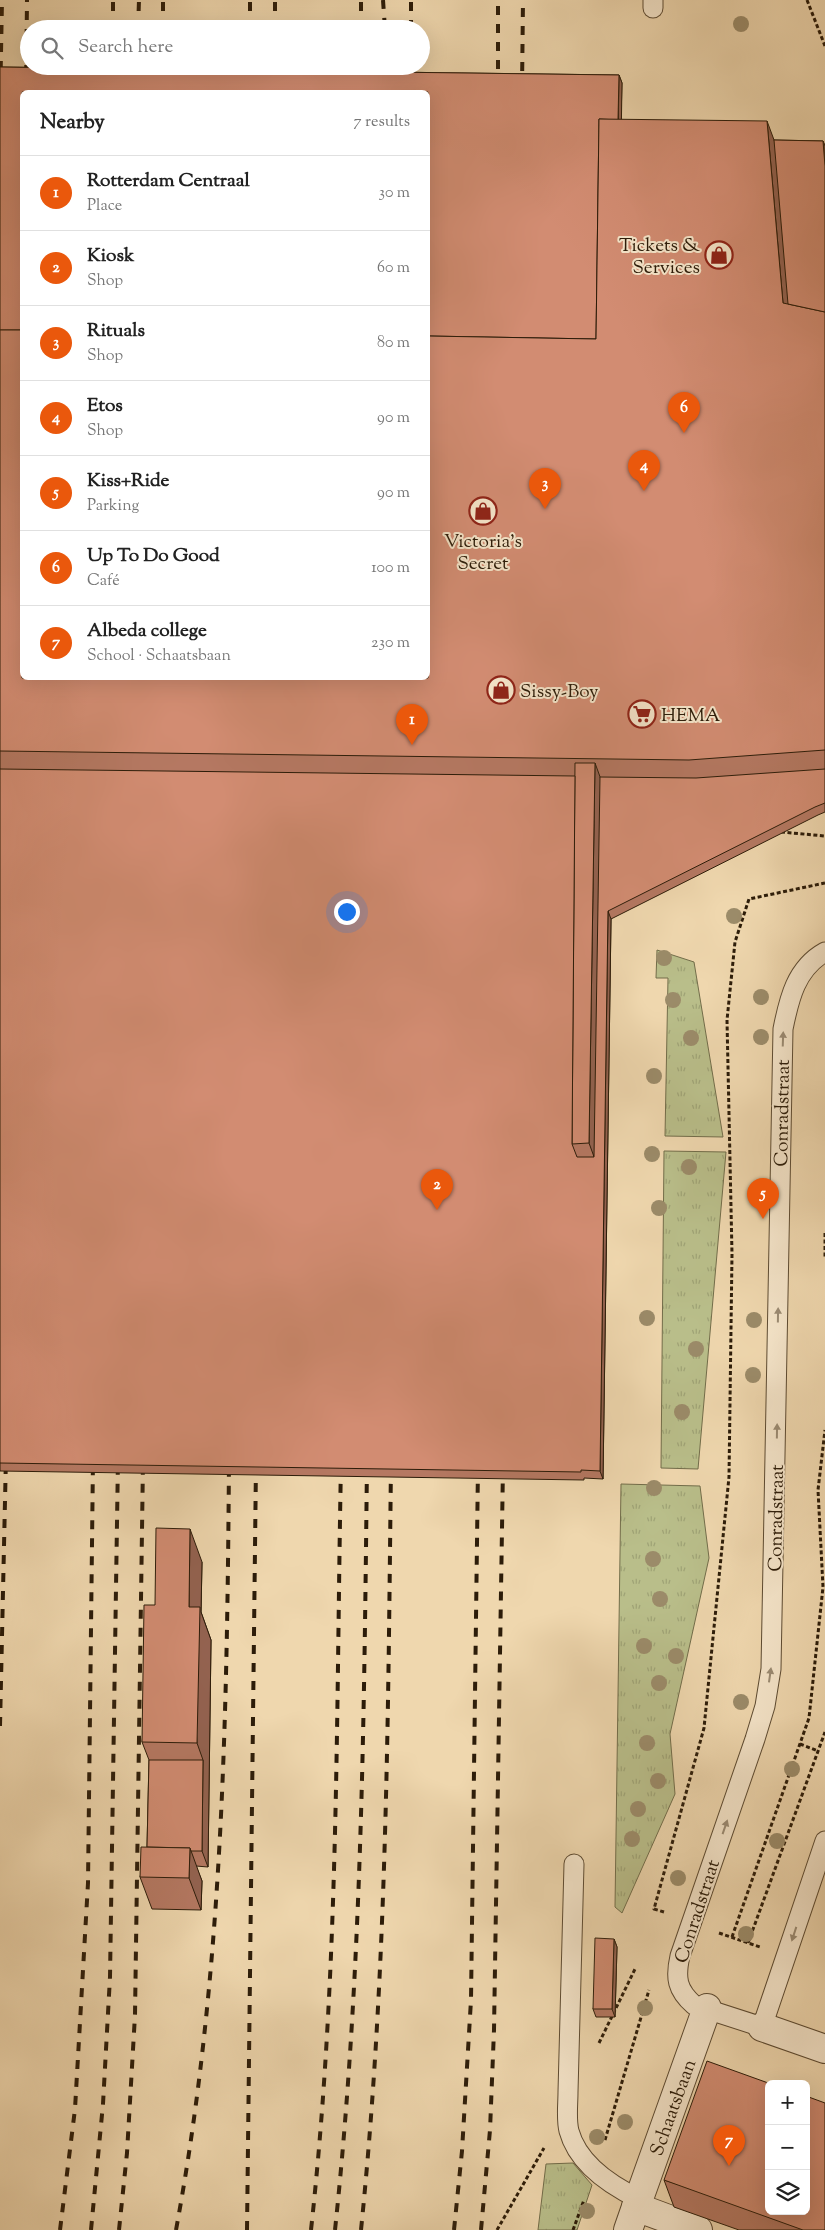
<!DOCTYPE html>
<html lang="en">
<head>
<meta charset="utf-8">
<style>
	body { margin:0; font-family:"Sorts Mill Goudy",serif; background:#f2f2f2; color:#222 }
	.controls { position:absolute; right:15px; bottom:15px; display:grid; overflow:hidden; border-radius:8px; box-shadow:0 5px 20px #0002 }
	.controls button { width:45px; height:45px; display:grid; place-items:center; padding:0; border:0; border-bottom:1px solid #e0e0e0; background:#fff; color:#222; font:25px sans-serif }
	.you { position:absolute; left:346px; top:911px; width:18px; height:18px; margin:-12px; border:4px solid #fff; border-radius:50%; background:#1a73e8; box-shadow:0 0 0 8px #1a73e833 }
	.badge { display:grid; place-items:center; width:32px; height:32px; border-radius:50%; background:#ea580c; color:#fff; font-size:16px; font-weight:700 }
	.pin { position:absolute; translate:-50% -41px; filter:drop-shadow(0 1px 2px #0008) }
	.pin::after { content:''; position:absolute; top:26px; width:18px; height:15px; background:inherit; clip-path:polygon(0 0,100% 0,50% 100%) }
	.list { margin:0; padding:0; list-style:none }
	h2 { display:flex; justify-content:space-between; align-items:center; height:65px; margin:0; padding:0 20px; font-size:21px }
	h2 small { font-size:16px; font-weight:400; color:#767676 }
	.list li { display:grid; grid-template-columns:32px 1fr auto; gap:15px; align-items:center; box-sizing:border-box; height:75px; padding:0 20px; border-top:1px solid #e0e0e0 }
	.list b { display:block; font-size:19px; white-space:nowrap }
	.list p { margin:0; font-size:16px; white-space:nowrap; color:#767676 }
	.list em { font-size:16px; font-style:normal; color:#767676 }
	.icon { flex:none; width:28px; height:28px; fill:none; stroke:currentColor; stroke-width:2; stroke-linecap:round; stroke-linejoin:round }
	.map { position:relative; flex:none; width:825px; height:2230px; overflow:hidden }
	.search { position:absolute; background:#fff; box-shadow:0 5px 20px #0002; left:20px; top:20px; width:410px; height:55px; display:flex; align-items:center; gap:12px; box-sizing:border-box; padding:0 18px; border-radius:28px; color:#767676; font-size:19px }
	.panel { position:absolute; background:#fff; box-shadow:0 5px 20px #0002; left:20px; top:90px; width:410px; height:590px; border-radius:8px }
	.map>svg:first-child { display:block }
	.grass { fill:url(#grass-tufts); stroke:#726d4a }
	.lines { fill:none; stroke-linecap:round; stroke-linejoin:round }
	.lane-casing { stroke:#5d4b32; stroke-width:21 }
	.street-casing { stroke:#5d4b32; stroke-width:30 }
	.path { stroke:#2c1c09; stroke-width:3; stroke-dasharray:4 2.5; stroke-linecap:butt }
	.lane { stroke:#f5e5ca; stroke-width:19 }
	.street { stroke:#f5e5ca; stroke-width:28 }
	.rail { stroke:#2c1c09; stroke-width:4; stroke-dasharray:9 9; stroke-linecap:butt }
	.tree { fill:#9b8b69 }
	.wall { fill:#b57862; stroke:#2c1c09 }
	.shaded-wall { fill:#936250; stroke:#2c1c09 }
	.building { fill:#d28c72; stroke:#2c1c09 }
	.oneway { fill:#9b8b73 }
	.labels { text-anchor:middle; stroke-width:4; stroke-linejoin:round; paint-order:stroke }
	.poi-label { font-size:19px; fill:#2c1c09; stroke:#f5e5ca; text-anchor:start }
	.street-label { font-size:19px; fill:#2c1c09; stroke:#f5e5ca }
</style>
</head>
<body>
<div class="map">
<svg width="825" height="2230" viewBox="0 0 825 2230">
	<defs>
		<pattern id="grass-tufts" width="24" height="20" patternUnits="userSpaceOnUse" patternTransform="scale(1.25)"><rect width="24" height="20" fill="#b9be8a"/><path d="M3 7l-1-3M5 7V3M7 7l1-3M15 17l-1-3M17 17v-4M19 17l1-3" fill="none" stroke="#9fa376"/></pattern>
	</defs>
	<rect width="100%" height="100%" fill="#efd7ae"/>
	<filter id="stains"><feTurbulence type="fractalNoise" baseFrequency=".004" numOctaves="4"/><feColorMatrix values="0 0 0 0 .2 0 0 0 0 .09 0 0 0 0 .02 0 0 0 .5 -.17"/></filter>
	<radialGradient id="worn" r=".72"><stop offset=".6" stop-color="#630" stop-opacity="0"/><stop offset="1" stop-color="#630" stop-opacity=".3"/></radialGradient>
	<g class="grass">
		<path d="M657,950L694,962L723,1137L665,1136L668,978H656Z"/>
		<path d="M664,1151L726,1152L698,1469L661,1468Z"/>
		<path d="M621,1484L700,1486L709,1558L670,1734L675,1794L622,1913L615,1907Z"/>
		<path d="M573,2163L592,2185L577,2230H538L546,2164Z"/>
	</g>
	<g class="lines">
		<g class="lane-casing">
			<g id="lane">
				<path d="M653,0V8"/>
				<path d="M825,952C796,968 789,999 783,1029L771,1669L765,1706L755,1739L680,1956C675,1978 677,1990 694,2005L762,2027L825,1841"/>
				<path d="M574,1864L568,2092C568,2105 566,2119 569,2131C578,2164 610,2185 639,2199"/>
			</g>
		</g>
		<g class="street-casing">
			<g id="street">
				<path d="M762,2027L825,2049"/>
				<path d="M636,2207L707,2008"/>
				<path d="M628,2230L636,2207L698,2230"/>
			</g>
		</g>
		<g class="path">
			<path d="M807,0L825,46"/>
			<path d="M781,832L825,836"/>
			<path d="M825,1233V1259"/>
			<path d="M800,1744L818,1751"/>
			<path d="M664,1912L654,1909L704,1728L729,1477L732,1254L727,1020L735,942L749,899L825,883"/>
			<path d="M719,1933L760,1947"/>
			<path d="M732,1937L809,1718L823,1587L818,1490L825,1430"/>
			<path d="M748,1943L825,1732"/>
			<path d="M599,2043L636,1967"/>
			<path d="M605,2140L649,1990"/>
			<path d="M497,2230L544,2148"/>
			<path d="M573,2230L584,2200"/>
		</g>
		<use href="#lane" class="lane"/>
		<use href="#street" class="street"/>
		<g class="rail">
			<path d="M383,0L385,29"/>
			<path d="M113,29V0"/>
			<path d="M138,29L139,0"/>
			<path d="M163,29V0"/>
			<path d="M250,29V0"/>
			<path d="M275,29V0"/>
			<path d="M361,29V0"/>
			<path d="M411,29V0"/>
			<path d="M386,66V92"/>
			<path d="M498,87V0"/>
			<path d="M522,89L523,0"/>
			<path d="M26,92L27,0"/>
			<path d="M138,92V66"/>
			<path d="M162,92V66"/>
			<path d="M249,92V66"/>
			<path d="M274,92V66"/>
			<path d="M361,92V66"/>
			<path d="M411,92V66"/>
			<path d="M0,106L2,0"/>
			<path d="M0,1726L6,1456"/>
			<path d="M60,2230L75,2109L88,1883L93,1459"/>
			<path d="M91,2230L103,2104L110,1977L118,1458"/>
			<path d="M119,2230L127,2153L135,2015L143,1461"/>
			<path d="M176,2230C223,1976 227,1718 229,1460"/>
			<path d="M247,2230L256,1463"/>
			<path d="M311,2230C339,1975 336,1719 341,1463"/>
			<path d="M335,2230C362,1975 364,1719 367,1463"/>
			<path d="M361,2230C387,1975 388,1719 391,1463"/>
			<path d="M454,2230L462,2151L471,2000L478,1466"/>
			<path d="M481,2230L490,2130L494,2030L503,1466"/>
		</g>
	</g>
	<g class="tree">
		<circle cx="741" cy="24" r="8"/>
		<circle cx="734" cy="916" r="8"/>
		<circle cx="664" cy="958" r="8"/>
		<circle cx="761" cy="997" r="8"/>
		<circle cx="673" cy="1000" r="8"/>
		<circle cx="761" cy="1037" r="8"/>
		<circle cx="691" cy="1038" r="8"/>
		<circle cx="654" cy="1076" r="8"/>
		<circle cx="652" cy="1154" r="8"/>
		<circle cx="689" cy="1167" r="8"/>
		<circle cx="659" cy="1208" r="8"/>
		<circle cx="647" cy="1318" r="8"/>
		<circle cx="754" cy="1320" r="8"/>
		<circle cx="696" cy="1349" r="8"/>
		<circle cx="753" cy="1375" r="8"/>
		<circle cx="682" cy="1412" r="8"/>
		<circle cx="654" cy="1488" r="8"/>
		<circle cx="653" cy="1559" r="8"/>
		<circle cx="660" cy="1599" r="8"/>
		<circle cx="644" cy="1646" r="8"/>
		<circle cx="676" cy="1656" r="8"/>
		<circle cx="659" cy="1683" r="8"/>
		<circle cx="741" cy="1702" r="8"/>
		<circle cx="647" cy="1743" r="8"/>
		<circle cx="792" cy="1769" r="8"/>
		<circle cx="658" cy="1781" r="8"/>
		<circle cx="638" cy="1809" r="8"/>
		<circle cx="632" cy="1839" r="8"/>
		<circle cx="777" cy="1841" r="8"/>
		<circle cx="678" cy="1878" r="8"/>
		<circle cx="746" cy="1934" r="8"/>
		<circle cx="645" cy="2008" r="8"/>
		<circle cx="625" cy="2122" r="8"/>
		<circle cx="597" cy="2137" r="8"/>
		<circle cx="587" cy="2211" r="8"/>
	</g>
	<g class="wall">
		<path d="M0,67L619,75L622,83L621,120L774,140L823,141L825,146V812L818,815L611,919L603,1479L584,1478V1480L0,1471Z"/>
		<path d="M202,1562L201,1612L211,1640L208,1867L196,1866L202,1881L201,1910L152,1909L140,1877L147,1847L149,1760L142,1742L155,1605Z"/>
		<path d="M614,1939L617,1947L615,2017H596L593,2009Z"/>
		<path d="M664,2180L825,2230H739L674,2207Z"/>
	</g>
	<g class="shaded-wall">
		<path d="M619,75L622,83L621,146L618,138Z"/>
		<path d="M767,121L777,148L792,322L783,303Z"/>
		<path d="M823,141L825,146V166Z"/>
		<path d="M595,763L603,785L597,1165L589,1143Z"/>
		<path d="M608,911L611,919L603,1479L600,1471Z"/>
		<path d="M190,1529L202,1562L201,1612L211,1640L208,1867L202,1851L203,1760L197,1743L189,1607Z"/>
		<path d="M190,1848L202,1881L201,1910L189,1878Z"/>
		<path d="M614,1939L617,1947L615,2017L612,2009Z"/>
	</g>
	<g class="building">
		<path d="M0,67L619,75L618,120L599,119L596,339L428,336V92H22V330H0Z"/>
		<path d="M599,119L767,121L783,303L825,312V750L689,760L0,751V330H22V678H428V336L596,339Z"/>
		<path d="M774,140L823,141L825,166V312L788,304Z"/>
		<path d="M575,763H595L589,1143L572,1144Z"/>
		<path d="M0,769L575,776L572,1144L577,1157H594L600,777L696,778L825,769V803L815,807L608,911L600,1471L581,1470V1472L0,1463Z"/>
		<path d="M156,1528L190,1529L189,1607H200L197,1743L142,1742L144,1605H155Z"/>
		<path d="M149,1760H203L202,1851H191L190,1848L147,1847Z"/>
		<path d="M141,1847L190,1848L189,1878L140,1877Z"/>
		<path d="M595,1938L614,1939L612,2009H593Z"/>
		<path d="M707,2061L771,2084H769V2211H806V2096L825,2103V2230H803L664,2180Z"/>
	</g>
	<defs><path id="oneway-solid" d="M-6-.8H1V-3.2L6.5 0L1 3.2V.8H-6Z" transform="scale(1.25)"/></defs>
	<g class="oneway">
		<use href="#oneway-solid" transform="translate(783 1039) rotate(-88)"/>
		<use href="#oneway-solid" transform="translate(778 1315) rotate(-89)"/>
		<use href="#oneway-solid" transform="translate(777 1431) rotate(-89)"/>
		<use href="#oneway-solid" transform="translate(770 1675) rotate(-82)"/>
		<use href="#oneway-solid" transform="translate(725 1827) rotate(-71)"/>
		<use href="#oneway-solid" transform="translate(794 1934) rotate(108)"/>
	</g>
	<defs>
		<g id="shop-ring" transform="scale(1.4375)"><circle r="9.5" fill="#f5e5ca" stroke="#8f2418" stroke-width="1.5"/><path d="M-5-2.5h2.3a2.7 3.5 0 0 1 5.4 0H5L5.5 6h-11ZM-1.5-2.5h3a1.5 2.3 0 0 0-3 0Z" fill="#8f2418"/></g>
		<g id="supermarket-ring" transform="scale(1.4375)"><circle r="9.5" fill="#f5e5ca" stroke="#8f2418" stroke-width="1.5"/><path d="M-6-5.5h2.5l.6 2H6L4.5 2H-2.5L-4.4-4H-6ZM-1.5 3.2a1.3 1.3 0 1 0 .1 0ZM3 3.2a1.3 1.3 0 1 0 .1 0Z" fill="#8f2418"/></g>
	</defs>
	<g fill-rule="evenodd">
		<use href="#shop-ring" x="719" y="255"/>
		<use href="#shop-ring" x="483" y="511"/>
		<use href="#shop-ring" x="501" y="690"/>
		<use href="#supermarket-ring" x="642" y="714"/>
	</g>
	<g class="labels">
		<g class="poi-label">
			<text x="700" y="251" text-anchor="end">Tickets &amp;<tspan x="700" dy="22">Services</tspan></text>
			<text x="483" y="547" text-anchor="middle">Victoria's<tspan x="483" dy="22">Secret</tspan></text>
			<text x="520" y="697">Sissy-Boy</text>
			<text x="661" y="721">HEMA</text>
		</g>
		<g class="street-label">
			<text transform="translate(781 1113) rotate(-89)" y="7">Conradstraat</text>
			<text transform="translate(775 1518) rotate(-89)" y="7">Conradstraat</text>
			<text transform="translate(696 1911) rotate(-72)" y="7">Conradstraat</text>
			<text transform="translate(672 2107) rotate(-70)" y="7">Schaatsbaan</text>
		</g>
	</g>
	<rect width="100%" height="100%" filter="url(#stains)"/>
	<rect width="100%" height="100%" fill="url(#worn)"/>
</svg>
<div class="controls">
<button>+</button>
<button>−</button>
<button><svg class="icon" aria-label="layers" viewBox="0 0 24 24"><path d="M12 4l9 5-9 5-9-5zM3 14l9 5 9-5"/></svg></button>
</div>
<div class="you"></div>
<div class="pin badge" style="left:412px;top:745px">1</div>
<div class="pin badge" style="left:437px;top:1210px">2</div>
<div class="pin badge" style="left:545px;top:509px">3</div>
<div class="pin badge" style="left:644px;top:491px">4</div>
<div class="pin badge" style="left:763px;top:1219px">5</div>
<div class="pin badge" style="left:684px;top:433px">6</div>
<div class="pin badge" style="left:729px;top:2166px">7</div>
<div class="search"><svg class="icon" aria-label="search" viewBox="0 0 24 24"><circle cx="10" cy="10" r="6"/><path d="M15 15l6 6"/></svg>Search here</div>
<section class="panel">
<h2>Nearby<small>7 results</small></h2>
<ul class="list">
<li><span class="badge">1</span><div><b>Rotterdam Centraal</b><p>Place</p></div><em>30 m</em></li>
<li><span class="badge">2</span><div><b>Kiosk</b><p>Shop</p></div><em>60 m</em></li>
<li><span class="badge">3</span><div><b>Rituals</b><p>Shop</p></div><em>80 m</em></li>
<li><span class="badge">4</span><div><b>Etos</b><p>Shop</p></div><em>90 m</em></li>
<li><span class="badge">5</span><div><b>Kiss+Ride</b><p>Parking</p></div><em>90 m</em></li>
<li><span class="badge">6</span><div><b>Up To Do Good</b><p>Café</p></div><em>100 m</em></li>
<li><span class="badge">7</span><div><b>Albeda college</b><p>School · Schaatsbaan</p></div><em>230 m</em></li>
</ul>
</section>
</div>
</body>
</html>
